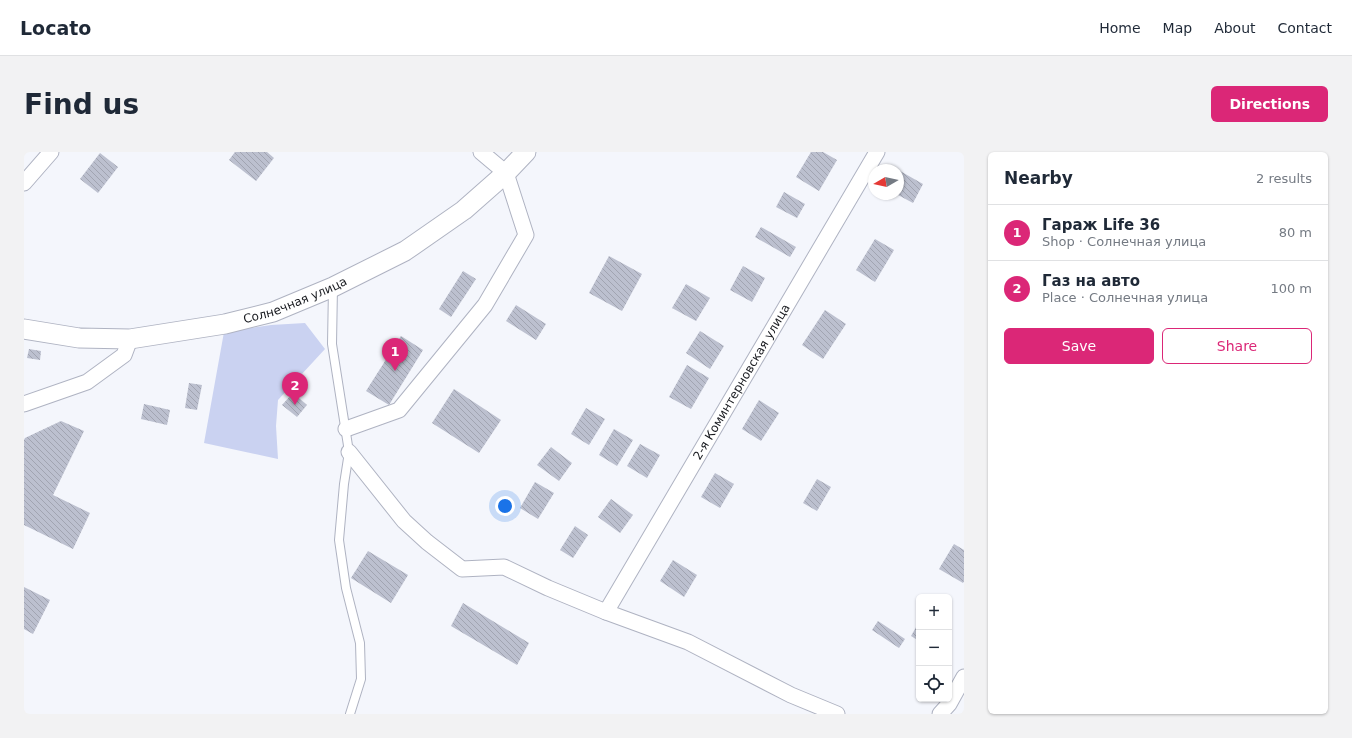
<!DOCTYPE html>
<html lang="en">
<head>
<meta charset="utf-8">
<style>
	body { margin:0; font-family:"DejaVu Sans",sans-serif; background:#f2f2f3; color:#1f2937 }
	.controls { position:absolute; right:12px; bottom:12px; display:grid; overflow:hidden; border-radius:6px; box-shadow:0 1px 3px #0004 }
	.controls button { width:36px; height:36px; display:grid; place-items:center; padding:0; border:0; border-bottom:1px solid #e0e1e3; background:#fff; color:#1f2937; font:20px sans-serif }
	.compass { position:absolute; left:844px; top:12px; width:36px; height:36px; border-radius:50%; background:#fff; box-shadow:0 1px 3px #0004; rotate:261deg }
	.you { position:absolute; left:481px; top:354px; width:14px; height:14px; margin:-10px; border:3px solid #fff; border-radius:50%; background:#1a73e8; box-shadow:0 0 0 6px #1a73e833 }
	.badge { display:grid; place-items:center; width:26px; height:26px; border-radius:50%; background:#db2777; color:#fff; font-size:13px; font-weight:700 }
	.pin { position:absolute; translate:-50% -33px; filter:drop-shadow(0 1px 2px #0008) }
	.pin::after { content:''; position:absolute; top:21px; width:14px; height:12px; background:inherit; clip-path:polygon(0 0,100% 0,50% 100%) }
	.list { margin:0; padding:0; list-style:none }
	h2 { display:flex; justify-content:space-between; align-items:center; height:52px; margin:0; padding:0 16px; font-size:17px }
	h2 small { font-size:13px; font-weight:400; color:#747a83 }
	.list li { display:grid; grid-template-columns:26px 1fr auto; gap:12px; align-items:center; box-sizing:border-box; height:56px; padding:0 16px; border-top:1px solid #e0e1e3 }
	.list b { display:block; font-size:15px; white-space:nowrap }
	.list p { margin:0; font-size:13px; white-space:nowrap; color:#747a83 }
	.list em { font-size:13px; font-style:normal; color:#747a83 }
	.actions { display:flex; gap:8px; padding:12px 16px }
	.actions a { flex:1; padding:9px 0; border:1px solid #db2777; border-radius:6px; text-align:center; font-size:14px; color:#db2777 }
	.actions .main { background:#db2777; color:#fff }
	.icon { flex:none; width:22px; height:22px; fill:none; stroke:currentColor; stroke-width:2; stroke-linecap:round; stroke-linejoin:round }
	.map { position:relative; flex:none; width:940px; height:562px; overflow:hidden; border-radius:6px }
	header { display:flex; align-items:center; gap:24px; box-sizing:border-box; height:56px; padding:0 20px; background:#fff; border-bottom:1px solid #e0e1e3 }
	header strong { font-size:19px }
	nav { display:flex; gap:22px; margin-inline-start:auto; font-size:14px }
	.intro { display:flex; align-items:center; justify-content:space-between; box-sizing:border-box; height:96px; padding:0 24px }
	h1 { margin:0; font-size:28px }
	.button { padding:10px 18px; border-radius:6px; background:#db2777; color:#fff; font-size:14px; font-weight:700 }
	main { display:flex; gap:24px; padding:0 24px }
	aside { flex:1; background:#fff; border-radius:6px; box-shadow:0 1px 3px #0004 }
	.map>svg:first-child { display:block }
	.green { fill:#cad2f1 }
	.building { fill:url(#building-back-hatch) }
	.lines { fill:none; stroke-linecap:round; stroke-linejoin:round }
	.service-casing { stroke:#afb3c2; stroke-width:10 }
	.minor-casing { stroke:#afb3c2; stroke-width:17 }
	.tertiary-casing { stroke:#afb3c2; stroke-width:21 }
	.service { stroke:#fff; stroke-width:8 }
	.minor { stroke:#fff; stroke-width:15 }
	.tertiary { stroke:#fff; stroke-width:19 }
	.labels { text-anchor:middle; stroke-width:3; stroke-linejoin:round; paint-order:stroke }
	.street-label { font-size:12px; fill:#17191e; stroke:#f4f6fc }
</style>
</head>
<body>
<header>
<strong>Locato</strong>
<nav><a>Home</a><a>Map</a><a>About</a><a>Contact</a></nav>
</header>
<div class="intro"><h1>Find us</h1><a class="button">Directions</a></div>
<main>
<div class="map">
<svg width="940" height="562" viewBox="0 0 940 562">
	<defs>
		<pattern id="building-back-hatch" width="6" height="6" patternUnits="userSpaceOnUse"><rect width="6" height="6" fill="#bcc0cf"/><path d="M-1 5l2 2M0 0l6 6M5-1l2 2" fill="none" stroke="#a1a4b1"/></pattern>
	</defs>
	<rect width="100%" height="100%" fill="#f4f6fc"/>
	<path class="green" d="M281,171L301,197L254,248L252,274L254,307L180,291L200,180L247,173Z"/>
	<g class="building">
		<path d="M211,0H243L250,6L232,29L205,8Z"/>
		<path d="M787,0H799L813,8L795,39L772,25Z"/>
		<path d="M76,1L94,15L74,41L56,27Z"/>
		<path d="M876,19L899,32L889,51L874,43V23Z"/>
		<path d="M760,40L781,52L773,66L752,55Z"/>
		<path d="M737,75L772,95L766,105L731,85Z"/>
		<path d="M851,87L870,98L851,130L832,118Z"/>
		<path d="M585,104L618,122L598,159L565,141Z"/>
		<path d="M719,114L741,126L728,150L706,138Z"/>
		<path d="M439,119L452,127L427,165L415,157Z"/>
		<path d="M662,132L686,146L672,169L648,156Z"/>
		<path d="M492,153L522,172L512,188L482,169Z"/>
		<path d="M801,158L822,172L799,207L778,193Z"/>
		<path d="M676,179L700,194L686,217L662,201Z"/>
		<path d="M377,184L399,198L365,253L342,239Z"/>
		<path d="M5,197L17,199L16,208L3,206Z"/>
		<path d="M663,213L685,226L667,257L645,245Z"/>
		<path d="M165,231L178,233L173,258L161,256Z"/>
		<path d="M430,237L477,268L455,301L408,271Z"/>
		<path d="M269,241L283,253L273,265L258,253Z"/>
		<path d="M735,248L755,261L737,289L718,277Z"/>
		<path d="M120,252L146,258L143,273L117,267Z"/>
		<path d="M562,256L581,267L565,293L547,282Z"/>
		<path d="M37,269L60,279L29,343L66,361L49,397L0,373V288L1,286Z"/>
		<path d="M590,277L609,288L593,314L575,303Z"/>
		<path d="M616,292L636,303L623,326L603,314Z"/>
		<path d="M527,295L548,311L535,329L513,313Z"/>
		<path d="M691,321L710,332L696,356L677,345Z"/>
		<path d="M793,327L807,335L793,359L779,351Z"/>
		<path d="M511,330L530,341L514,367L496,356Z"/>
		<path d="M587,347L609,363L596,381L574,365Z"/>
		<path d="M551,374L564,383L549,406L536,398Z"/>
		<path d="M930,392L940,398V429L939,431L915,417Z"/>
		<path d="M344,399L384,423L367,451L327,426Z"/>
		<path d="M649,408L673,423L660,445L636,429Z"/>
		<path d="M0,435L26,448L9,482L0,477Z"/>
		<path d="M439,451L505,491L493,513L427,474Z"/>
		<path d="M854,469L881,487L875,496L848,478Z"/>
		<path d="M895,470V489L887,484Z"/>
	</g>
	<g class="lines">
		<g class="service-casing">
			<path id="service" d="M309,135L308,192L325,300L320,332L315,388L322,436L336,491L337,527L326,562"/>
		</g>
		<g class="minor-casing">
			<g id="minor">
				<path d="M0,31L27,0"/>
				<path d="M0,252L63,230L100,203L106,187"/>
				<path d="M322,277L375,258L461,153L502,83L482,21L457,0"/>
				<path d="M325,300L380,369L403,390L438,417L480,415L524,436L582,460L664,490L767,543L813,562"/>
				<path id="s1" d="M582,460L853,0"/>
				<path d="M916,562L925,552L940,525"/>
			</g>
		</g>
		<g class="tertiary-casing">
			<g id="tertiary">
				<path id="s2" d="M0,177L55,186L106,187L201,172L249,160L309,135L381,99L440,58L482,21L502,0"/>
			</g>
		</g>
		<use href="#service" class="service"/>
		<use href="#minor" class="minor"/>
		<use href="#tertiary" class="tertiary"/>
	</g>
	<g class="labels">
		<g class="street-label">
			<text dy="4" stroke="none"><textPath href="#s2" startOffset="277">Солнечная улица</textPath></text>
			<text dy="4" stroke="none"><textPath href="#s1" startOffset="267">2-я Коминтерновская улица</textPath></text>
		</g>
	</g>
</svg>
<div class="controls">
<button>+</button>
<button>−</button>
<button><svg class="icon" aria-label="locate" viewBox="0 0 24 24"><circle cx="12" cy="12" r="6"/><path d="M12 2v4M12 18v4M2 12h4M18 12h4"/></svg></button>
</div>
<svg class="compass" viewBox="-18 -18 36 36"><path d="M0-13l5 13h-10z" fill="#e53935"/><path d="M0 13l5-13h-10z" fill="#747a83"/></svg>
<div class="you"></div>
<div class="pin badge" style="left:371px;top:219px">1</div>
<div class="pin badge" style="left:271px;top:253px">2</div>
</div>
<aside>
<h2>Nearby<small>2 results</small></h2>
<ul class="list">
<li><span class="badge">1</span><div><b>Гараж Life 36</b><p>Shop · Солнечная улица</p></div><em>80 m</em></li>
<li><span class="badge">2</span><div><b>Газ на авто</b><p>Place · Солнечная улица</p></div><em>100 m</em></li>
</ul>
<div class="actions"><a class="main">Save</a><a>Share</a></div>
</aside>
</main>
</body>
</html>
